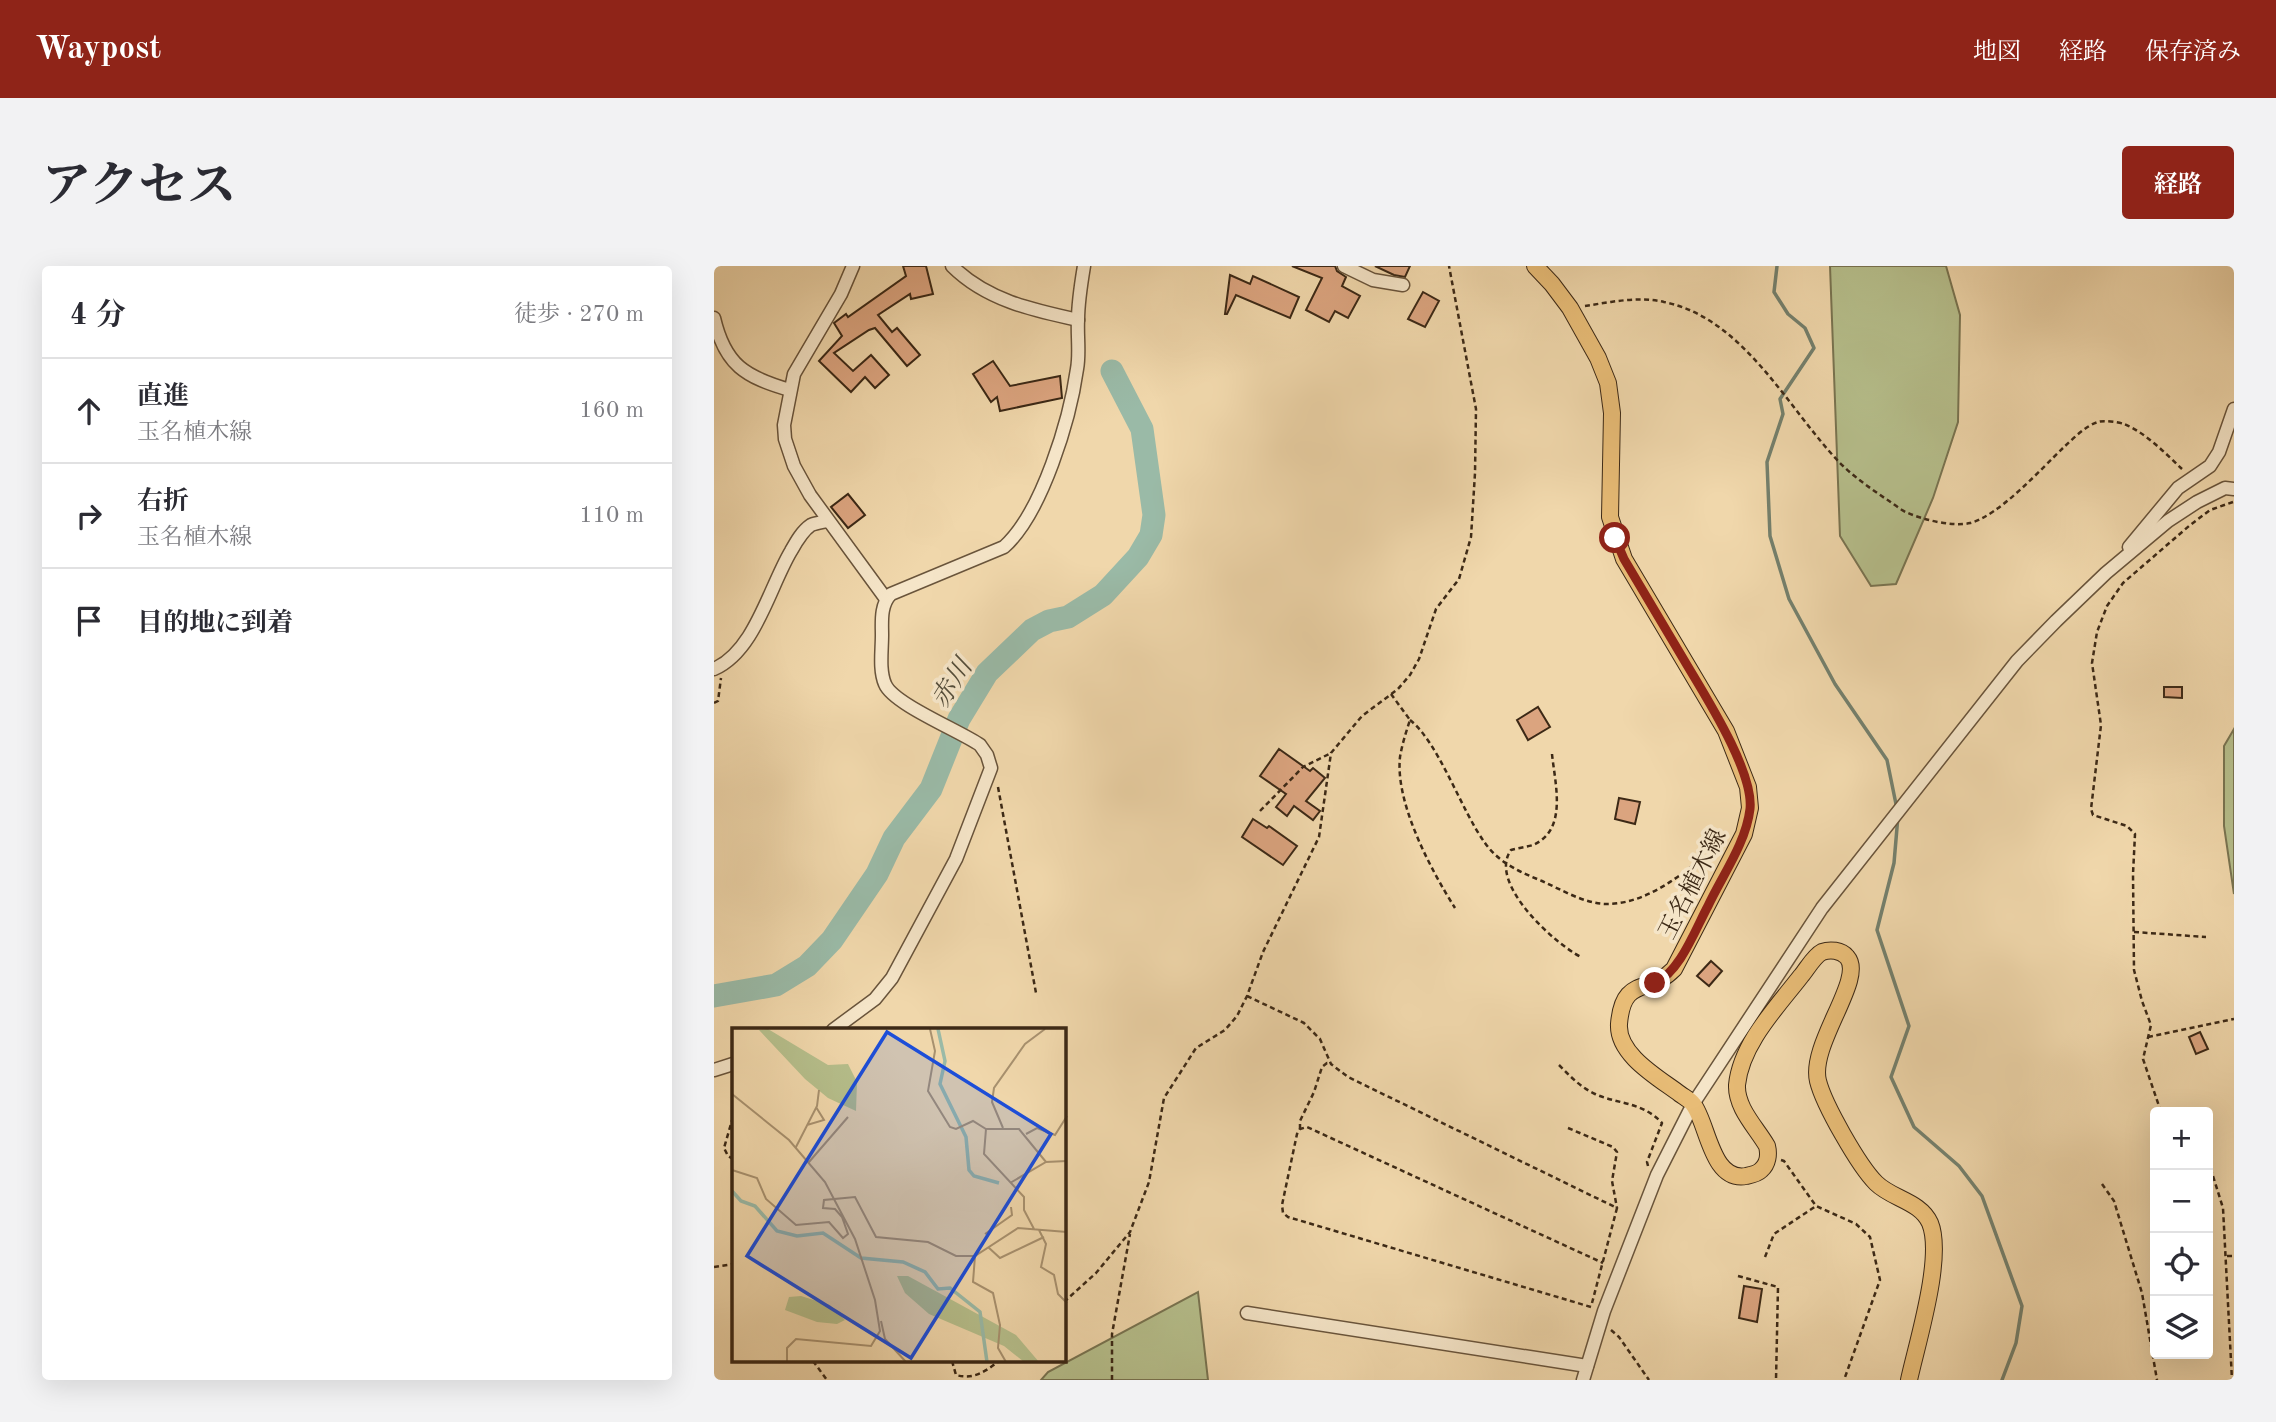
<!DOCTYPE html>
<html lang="ja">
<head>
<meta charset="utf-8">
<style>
	body { margin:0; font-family:"Old Standard TT","Noto Serif JP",serif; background:#f2f2f3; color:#2b2b33 }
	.controls { position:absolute; right:21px; bottom:21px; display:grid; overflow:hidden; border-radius:7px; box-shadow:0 7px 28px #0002 }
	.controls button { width:63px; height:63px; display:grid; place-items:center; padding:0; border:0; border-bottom:2px solid #e1e1e2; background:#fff; color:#2b2b33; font:35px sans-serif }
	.stop { position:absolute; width:21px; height:21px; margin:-16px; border:5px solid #8f2418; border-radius:50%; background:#fff }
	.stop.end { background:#8f2418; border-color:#fff; box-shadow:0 2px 7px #0008 }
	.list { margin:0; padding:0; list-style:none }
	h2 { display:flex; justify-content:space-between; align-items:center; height:91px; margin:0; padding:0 28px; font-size:30px }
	h2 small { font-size:23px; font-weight:400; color:#7c7c81 }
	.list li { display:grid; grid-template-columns:46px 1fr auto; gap:21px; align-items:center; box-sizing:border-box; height:105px; padding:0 28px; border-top:2px solid #e1e1e2 }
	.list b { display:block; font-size:26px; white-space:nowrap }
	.list p { margin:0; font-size:23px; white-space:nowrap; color:#7c7c81 }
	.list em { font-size:23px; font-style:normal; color:#7c7c81 }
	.icon { flex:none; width:38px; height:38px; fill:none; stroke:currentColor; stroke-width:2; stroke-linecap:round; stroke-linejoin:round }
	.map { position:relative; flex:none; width:1520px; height:1114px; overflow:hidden; border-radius:7px }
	header { display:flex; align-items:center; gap:42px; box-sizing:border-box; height:98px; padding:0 35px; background:#8f2418; color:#fff }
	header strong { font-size:33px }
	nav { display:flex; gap:38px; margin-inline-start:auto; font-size:24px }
	.intro { display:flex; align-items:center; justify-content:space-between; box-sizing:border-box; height:168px; padding:0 42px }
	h1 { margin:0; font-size:49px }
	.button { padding:18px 32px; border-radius:7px; background:#8f2418; color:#fff; font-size:24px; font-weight:700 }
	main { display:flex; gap:42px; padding:0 42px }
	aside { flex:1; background:#fff; border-radius:7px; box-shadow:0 7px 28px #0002 }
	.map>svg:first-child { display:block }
	.green { fill:#b6bf8c; stroke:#797451; stroke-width:2 }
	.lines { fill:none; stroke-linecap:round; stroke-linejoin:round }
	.stream { stroke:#74806d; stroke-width:3.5 }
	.river { stroke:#9abaa7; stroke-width:23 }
	.building { fill:#dba47f; stroke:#3c2916; stroke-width:2 }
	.minor-casing { stroke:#69543b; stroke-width:15 }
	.major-casing { stroke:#3c2916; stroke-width:18 }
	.path { stroke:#3c2916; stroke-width:2.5; stroke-dasharray:5 3.5; stroke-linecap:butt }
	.minor { stroke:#f5e5c8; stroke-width:12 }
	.major { stroke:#e8bc76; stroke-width:16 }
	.route { stroke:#8f2418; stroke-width:9 }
	.labels { text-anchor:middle; stroke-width:7; stroke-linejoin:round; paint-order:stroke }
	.street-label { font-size:24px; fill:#3c2916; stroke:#f5e5c8 }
	.water-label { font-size:26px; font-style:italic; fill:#544d3a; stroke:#f5e5c8 }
	.inset-river { fill:none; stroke:#9abaa7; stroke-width:3.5 }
	.inset-road { fill:none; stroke:#a8916f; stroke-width:2 }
	.view { fill:#1d4ed8; fill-opacity:0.15; stroke:#1d4ed8; stroke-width:3.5 }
	.inset-edge { fill:none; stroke:#3c2916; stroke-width:3.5 }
</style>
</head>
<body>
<header>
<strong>Waypost</strong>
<nav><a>地図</a><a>経路</a><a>保存済み</a></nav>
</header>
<div class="intro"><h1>アクセス</h1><a class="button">経路</a></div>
<main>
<aside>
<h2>4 分<small>徒歩 · 270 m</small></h2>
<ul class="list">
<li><svg class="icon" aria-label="ahead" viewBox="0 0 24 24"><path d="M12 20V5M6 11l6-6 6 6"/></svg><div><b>直進</b><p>玉名植木線</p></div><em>160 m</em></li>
<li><svg class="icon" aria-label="right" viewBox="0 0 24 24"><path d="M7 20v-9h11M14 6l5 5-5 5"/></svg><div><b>右折</b><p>玉名植木線</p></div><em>110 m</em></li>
<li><svg class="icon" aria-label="arrive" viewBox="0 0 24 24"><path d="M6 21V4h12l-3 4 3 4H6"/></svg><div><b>目的地に到着</b></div></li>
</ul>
</aside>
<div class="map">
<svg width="1520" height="1114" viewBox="0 0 1520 1114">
	<rect width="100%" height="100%" fill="#f0d7ab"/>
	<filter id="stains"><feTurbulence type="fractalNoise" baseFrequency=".00286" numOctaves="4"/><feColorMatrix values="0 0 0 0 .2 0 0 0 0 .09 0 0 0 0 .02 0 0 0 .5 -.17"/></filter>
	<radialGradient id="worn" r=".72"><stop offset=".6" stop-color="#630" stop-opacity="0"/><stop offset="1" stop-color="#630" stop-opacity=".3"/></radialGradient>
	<g class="green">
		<path d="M1116,0H1232L1246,49L1244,156L1219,232L1182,318L1157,320L1126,270Z"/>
		<path d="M1520,463V628L1510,560V480Z"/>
		<path d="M484,1026L494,1114H327L334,1106Z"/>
	</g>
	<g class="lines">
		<g class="stream">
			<path d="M1063,0L1060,26L1074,48L1091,62L1100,82L1066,133L1069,148L1053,196L1056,270L1075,333L1121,418L1173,494L1183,543"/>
			<path d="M1184,550L1180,597L1163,664L1195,760L1177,811L1200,861L1245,900L1268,930L1308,1040L1302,1077L1288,1114"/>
		</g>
		<path class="river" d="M0,730L62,719L93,700L118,674L163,608L180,572L217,523L245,453L273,407L318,364L335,355L354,351L389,329L424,291L437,269L440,249L428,163L398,105"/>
	</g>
	<g class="building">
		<path d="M189,0H212L219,28L197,33L196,28L164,49L178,66L183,62L206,89L193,100L161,62L155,64L120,87L139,105L157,89L175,109L161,122L151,111L137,126L105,95L128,70L120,57L132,48L134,51L192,10Z"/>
		<path d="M578,0H621L623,5L632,11L628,20L646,30L634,52L621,45L615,56L592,44L608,12Z"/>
		<path d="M661,0H696L691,11L680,9Z"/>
		<path d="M516,9L536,18L539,10L585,31L576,52L522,29L513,48H511Z"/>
		<path d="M709,26L725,35L711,61L694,53Z"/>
		<path d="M279,95L296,120L346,110L348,132L286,145L283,131L277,136L259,108Z"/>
		<path d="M134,228L151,249L134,262L117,241Z"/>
		<path d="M1450,421H1468V432L1450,431Z"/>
		<path d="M824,441L836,461L814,474L803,454Z"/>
		<path d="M565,483L596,505L599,502L611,512L592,535L606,545L599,554L580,540L573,550L562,541L572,528L546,510Z"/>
		<path d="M905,532L926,536L921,558L901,553Z"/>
		<path d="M539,553L553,562L555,560L583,580L569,599L528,571Z"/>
		<path d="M997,695L1008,705L995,720L983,710Z"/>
		<path d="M1486,766L1494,783L1482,788L1475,771Z"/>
		<path d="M1030,1020L1048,1023L1043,1056L1025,1052Z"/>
	</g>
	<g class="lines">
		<g class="minor-casing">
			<g id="minor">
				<path d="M139,0L127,28L80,108L70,159L71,173L80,200L96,229L172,333"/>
				<path d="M238,0C272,34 318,44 364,54"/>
				<path d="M630,0L659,14L689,19"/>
				<path d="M0,52C11,99 31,111 76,124"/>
				<path d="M1415,281L1464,222L1496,200L1505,186L1520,143"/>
				<path d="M0,403C41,385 55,322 77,285C82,276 88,265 97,259C102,257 109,256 113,255"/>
				<path d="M119,764L161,733L178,712L242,593L277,502L273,489L266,479C246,465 179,438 171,418C165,404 168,385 168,369C168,356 166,339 177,328L290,281C328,247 356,153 363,103C366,87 363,70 364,54C364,36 367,18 370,0"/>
				<path d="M0,804L19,798"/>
				<path d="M533,1047L873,1100"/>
				<path d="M869,1114L890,1045L943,909L979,838L1108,642L1303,395L1342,355L1392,307L1454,255L1483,236L1511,222L1520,223"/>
			</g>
		</g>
		<g class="major-casing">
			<path id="major" d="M821,0L838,18L856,42L884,92L894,117L898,147L896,251L910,293L1012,465L1034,521L1036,542L1030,568L960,703C935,729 909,709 905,758C903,789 945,812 966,828C970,831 976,834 979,838C994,857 997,916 1032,910C1037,909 1043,908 1047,904C1054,898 1055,888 1053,880C1042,861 1022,842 1023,819C1027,778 1063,741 1087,710C1093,703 1100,690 1108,686C1116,683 1127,684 1133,691C1152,712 1095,778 1104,815C1110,839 1145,900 1162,917C1178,933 1206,935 1216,957C1230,991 1203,1077 1195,1114"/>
		</g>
		<g class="path">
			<path d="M871,40C897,36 925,30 950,36C1030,52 1074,143 1126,197C1140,211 1156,222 1172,233C1179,237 1186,244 1194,247C1210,254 1239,261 1256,257C1285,250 1328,202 1350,181C1360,172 1371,160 1384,156C1389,154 1404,156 1410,158C1432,167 1451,187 1468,203"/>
			<path d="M677,428L696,454C692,466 688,479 686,491C681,537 717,604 741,642"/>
			<path d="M0,437L4,435L7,412"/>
			<path d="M696,454C725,477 747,544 771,577C785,597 806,606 828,615C848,624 871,638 893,638C925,638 956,618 979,599"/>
			<path d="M838,488C841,518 854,564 819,579C813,581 804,582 797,584C773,617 841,678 867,691"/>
			<path d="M284,521L322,727"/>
			<path d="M546,545L589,501L617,487"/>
			<path d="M1420,666L1492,671"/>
			<path d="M533,730L590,757L606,773L617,798L634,811L903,942L878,1037"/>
			<path d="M1434,771L1520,753"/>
			<path d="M845,799C856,810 866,821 881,828C903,838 929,836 948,857L933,896L934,900"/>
			<path d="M1447,846L1429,793L1437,759L1428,735L1420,704L1419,608L1421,568L1413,560L1379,549L1377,543L1387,459L1378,397L1383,366L1393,340L1409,317L1475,260L1496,244L1519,236"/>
			<path d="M19,851L10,882L14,890L19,893"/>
			<path d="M854,862L899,881L903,886L898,915L903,942"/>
			<path d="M586,863V855L600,826L608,801L613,797L617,798"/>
			<path d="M1067,894L1070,895L1102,940L1142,958L1156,971L1166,1014L1130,1114"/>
			<path d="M1494,894L1509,942L1518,1114"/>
			<path d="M1388,918L1400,935L1428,1027L1443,1114"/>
			<path d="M1513,990H1520"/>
			<path d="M1051,991L1060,968L1102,940"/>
			<path d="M0,1001L19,998"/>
			<path d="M1024,1010L1064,1021L1062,1114"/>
			<path d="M350,1036L382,1007L416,966L435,916L450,832L482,782L511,764L523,750L533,730L549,686L605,571L617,487L648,450L684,423L696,409L705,393L722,343L745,313L757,271L761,207L762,143L735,0"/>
			<path d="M877,1041L574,951L569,947L568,939L583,868L586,863L593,861L889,997"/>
			<path d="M897,1064L905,1071L935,1114"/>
			<path d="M99,1095L113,1114"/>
			<path d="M238,1095L242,1109C260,1114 272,1105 285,1095"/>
			<path d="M398,1114V1068L416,968"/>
		</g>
		<use href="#minor" class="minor"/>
		<use href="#major" class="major"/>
	</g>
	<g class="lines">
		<path class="route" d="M901,272L910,293C930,327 950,360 970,394C990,428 1040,505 1036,543C1032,577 1008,610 994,640C981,664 966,706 941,717"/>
	</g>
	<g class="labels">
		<g class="street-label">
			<text transform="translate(978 618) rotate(-63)" y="8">玉名植木線</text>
		</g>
		<g class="water-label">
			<text transform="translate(237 417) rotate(-58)" y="9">赤川</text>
		</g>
	</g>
	<g transform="translate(18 762)">
		<rect width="334" height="334" fill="#f0d7ab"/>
		<path d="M36,1L96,37L116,36L125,54L124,83L96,70L73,51L27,2ZM165,248H176L284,307L307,334H292L272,318L197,286L173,265ZM69,268L98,277L113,292L105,296L85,294L53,282L57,269Z" fill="#b6bf8c"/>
		<path class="inset-river" d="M206,1L213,33L208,56L234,109L237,142L242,148L267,155M0,163L9,173L23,178L45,203L65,208L91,205L129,230L171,234L193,244L206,261L218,260L248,284L255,334"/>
		<path class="inset-road" d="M198,1L203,23L196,63L218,99L224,101L241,93L254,101H287L314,134M0,66L57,112L93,154L123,211L143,272L148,303L139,318L64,311L55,320V334M75,97L92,92L84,79M271,100L260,74L262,60L293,16L313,1M254,101L252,126L292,169V182L302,201M294,106L305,100L323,107L335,88M64,119L85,78L87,62M77,134L116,89M0,142L25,150L34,171L64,197L97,194L111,210L116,206L110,189L103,181L91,180L92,172L123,169L144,209L196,214L224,228H243L286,200L335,204M278,155L314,134L335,133M307,202L314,216L309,239L322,247L326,266L335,275M253,206L280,187L279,179M256,219L268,230L312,209M243,228L241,254L261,265L268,297L266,320L274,334M149,293L153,311L174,334"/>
		<path class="view" d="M155,4L319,106L179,330L15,228Z"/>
		<rect width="334" height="334" class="inset-edge"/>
	</g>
	<rect width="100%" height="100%" filter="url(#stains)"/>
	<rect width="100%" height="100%" fill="url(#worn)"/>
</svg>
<div class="controls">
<button>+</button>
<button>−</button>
<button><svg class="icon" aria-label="locate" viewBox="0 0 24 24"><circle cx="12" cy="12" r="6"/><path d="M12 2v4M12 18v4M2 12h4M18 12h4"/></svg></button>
<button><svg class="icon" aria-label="layers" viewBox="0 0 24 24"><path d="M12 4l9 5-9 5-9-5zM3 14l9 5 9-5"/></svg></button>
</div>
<div class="stop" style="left:901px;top:272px"></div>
<div class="stop end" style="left:941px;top:717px"></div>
</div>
</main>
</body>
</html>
